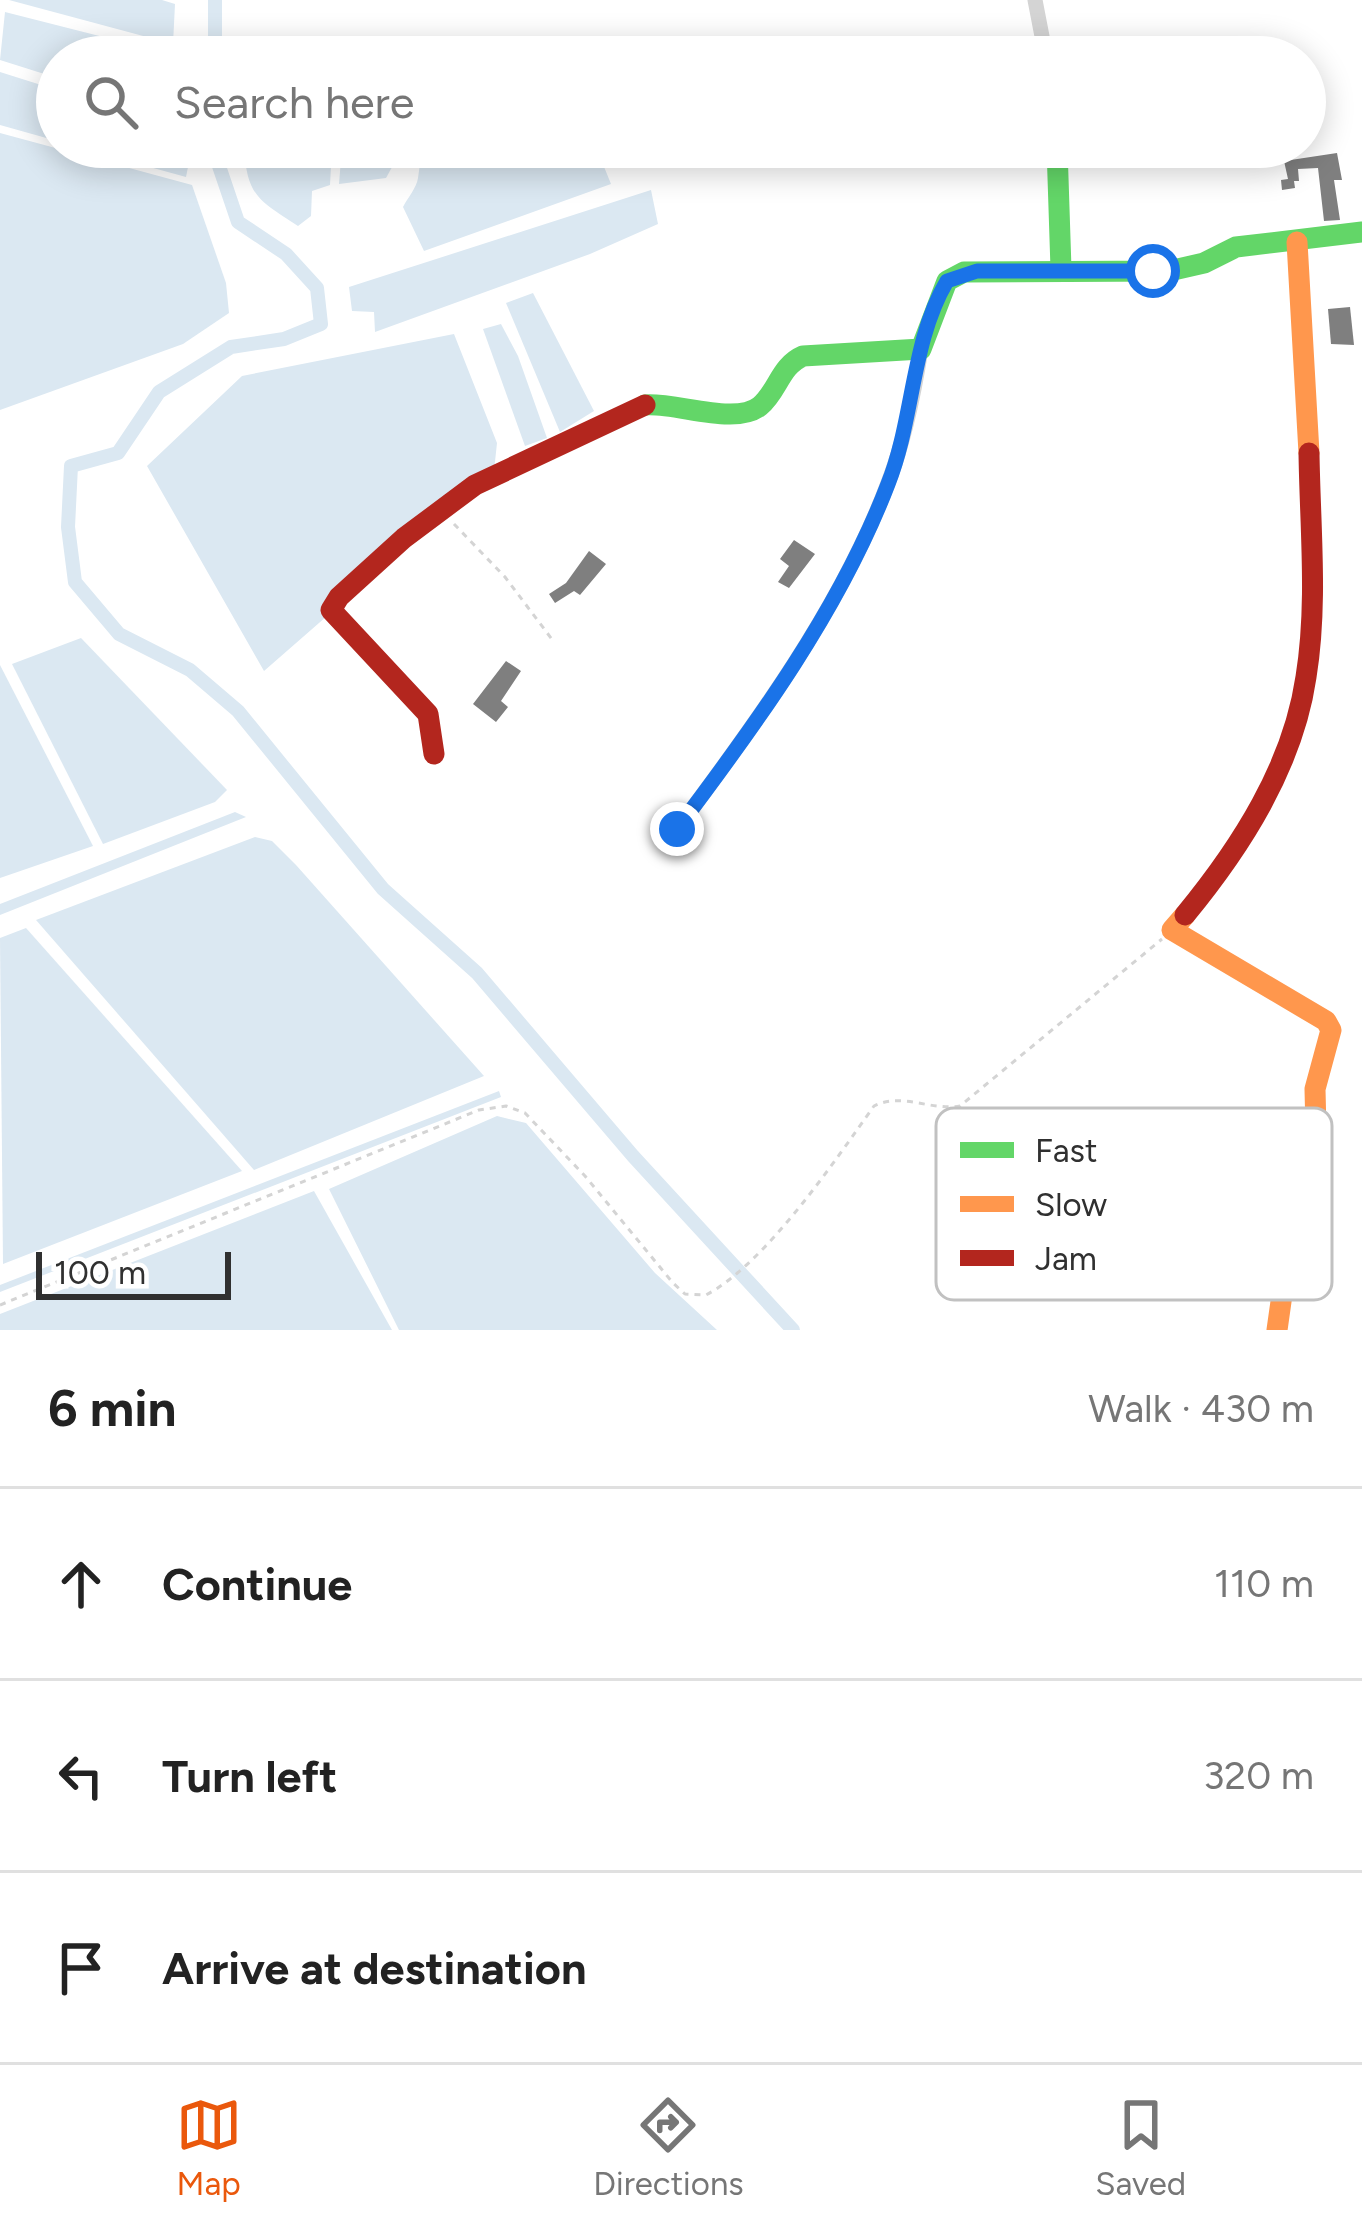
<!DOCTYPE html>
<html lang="en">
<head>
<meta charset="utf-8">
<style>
	body { margin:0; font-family:Figtree,sans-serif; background:#f6f6f6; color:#222 }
	.scale { position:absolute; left:36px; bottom:30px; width:195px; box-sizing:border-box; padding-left:12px; border:6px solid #303030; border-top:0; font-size:33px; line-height:42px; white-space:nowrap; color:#303030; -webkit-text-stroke:9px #fff; paint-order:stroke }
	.stop { position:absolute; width:36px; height:36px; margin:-27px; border:9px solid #1a73e8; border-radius:50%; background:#fff }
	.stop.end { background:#1a73e8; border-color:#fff; box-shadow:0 3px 12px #0008 }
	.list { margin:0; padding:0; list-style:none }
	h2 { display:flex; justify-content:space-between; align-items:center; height:156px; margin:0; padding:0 48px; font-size:51px }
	h2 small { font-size:39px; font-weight:400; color:#767676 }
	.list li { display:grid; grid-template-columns:78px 1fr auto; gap:36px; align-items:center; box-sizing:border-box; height:192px; padding:0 48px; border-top:3px solid #e0e0e0 }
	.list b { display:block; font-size:45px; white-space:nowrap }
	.list em { font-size:39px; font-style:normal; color:#767676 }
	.icon { flex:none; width:66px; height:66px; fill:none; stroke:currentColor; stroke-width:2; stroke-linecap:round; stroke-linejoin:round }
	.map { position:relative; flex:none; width:1362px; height:1330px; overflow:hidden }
	.search { position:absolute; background:#fff; box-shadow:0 6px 30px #0003; left:36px; right:36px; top:36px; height:132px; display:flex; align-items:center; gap:30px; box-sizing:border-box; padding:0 42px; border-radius:66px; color:#767676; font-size:45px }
	.sheet { height:732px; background:#fff }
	nav { display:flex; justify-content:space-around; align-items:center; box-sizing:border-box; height:168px; border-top:3px solid #e0e0e0; background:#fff; font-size:33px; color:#767676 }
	nav a { display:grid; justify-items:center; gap:6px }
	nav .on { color:#ea580c }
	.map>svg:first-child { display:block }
	.water { fill:#dbe8f2 }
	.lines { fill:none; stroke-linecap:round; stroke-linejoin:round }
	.canal { stroke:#dbe8f2; stroke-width:14 }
	.building { fill:#7f7f7f }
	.path { stroke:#d4d4d4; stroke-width:3; stroke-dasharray:6 6; stroke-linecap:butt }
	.street { stroke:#d4d4d4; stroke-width:15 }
	.fast { stroke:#63d668; stroke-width:21 }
	.slow { stroke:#ff974d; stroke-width:21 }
	.jam { stroke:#b3261e; stroke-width:21 }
	.route { stroke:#1a73e8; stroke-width:15 }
	.key { fill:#fff; stroke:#c1c1c1; stroke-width:3 }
	.key-label { font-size:33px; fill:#303030 }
</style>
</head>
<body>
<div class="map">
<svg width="1362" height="1330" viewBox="0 0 1362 1330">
	<rect width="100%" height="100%" fill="#fff"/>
	<g class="water">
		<path d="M9,0H162L175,4L173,44Z"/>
		<path d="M5,12L178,56V57H57V78L0,60Z"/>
		<path d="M0,72L57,90V141L0,125Z"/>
		<path d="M0,133L192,185L226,283L229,313L183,344L0,410Z"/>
		<path d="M77,147H192L186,177Z"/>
		<path d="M244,147H332L330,185L312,191L311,216L298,226C258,200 247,196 244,147Z"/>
		<path d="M342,147H403L386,178L339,184Z"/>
		<path d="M440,147H596L611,184L424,251L403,207C407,199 417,187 418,178C422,157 416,157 440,147Z"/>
		<path d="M651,190L658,224L590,254L375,332L374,312L352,311L349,287Z"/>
		<path d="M533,293L594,411L560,432L506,303Z"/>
		<path d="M501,324L518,356L547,438L525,446L483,329Z"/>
		<path d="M454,334L497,443L493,480L437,520L264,671L147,466L242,376Z"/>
		<path d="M81,638L227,790L215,802L103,844L12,664Z"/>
		<path d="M0,665L93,846L0,878Z"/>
		<path d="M235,812L246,817L0,915V904Z"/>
		<path d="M255,837L272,841L296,865L484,1076L254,1170L36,920Z"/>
		<path d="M26,928L242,1171L3,1264L0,938Z"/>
		<path d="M499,1091L501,1097L0,1292V1285Z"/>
		<path d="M497,1116L526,1123L655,1273L717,1330H399L329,1189Z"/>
		<path d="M314,1191L392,1330H0V1314Z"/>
	</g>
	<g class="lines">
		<g class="canal">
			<path d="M215,0V57"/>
			<path d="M218,147L219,166L238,222L286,254L317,288L321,324L284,339L231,347L159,392L118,453L71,466L68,527L75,582L119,634L190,670L238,711L383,889L477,973L633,1156L793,1330"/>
		</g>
	</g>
	<g class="building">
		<path d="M1337,153L1342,180H1334L1340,220L1324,221L1318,168L1298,169L1299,181H1294L1295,188L1282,190L1281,180L1288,179L1284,161Z"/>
		<path d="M1350,307L1354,345L1331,344L1328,309Z"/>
		<path d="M794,540L815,554L789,588L778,582L789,566L780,559Z"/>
		<path d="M589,551L606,564L580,595L574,591L555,603L549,594L566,583Z"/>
		<path d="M506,661L521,671L501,701L508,707L496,722L473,704Z"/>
	</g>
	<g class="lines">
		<g class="path">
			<path d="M454,524L505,577L554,642"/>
			<path d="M0,1305L479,1110L506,1106L525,1113L585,1176L673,1283L685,1294L706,1295C766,1263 834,1162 874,1106C902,1092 930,1111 960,1106L1162,939"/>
		</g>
		<g class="street">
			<path d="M1035,0L1046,57"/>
			<path d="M677,829C755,725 842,606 888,483C905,440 914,394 921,349"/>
		</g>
		<g class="fast">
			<path d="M1057,147L1061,269"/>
			<path d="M645,405C675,402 736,426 760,406C778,391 780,366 803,356L921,349L947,281L964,272L1169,271L1204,263L1236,247L1362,232"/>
		</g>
		<g class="slow">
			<path d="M1297,242L1309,453"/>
			<path d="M1185,915L1172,930L1326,1021L1331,1030L1315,1089L1318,1215L1309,1238L1286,1266L1277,1330"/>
		</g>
		<g class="jam">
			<path d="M434,754L428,714L331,610L339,597L404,538L475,485L645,405"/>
			<path d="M1185,915C1241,847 1293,766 1306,677C1318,603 1310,527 1309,453"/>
		</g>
	</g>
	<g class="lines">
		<path class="route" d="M677,829C757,723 840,609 888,484C914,419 911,342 947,281L977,271H1153"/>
	</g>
	<rect x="936" y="1108" width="396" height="192" rx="18" class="key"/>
	<rect x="960" y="1142" width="54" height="16" fill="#63d668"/>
	<rect x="960" y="1196" width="54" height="16" fill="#ff974d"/>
	<rect x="960" y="1250" width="54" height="16" fill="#b3261e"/>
	<g class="key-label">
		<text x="1035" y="1162">Fast</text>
		<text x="1035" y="1216">Slow</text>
		<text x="1035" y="1270">Jam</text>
	</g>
</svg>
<div class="scale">100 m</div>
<div class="stop" style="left:1153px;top:271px"></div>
<div class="stop end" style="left:677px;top:829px"></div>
<div class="search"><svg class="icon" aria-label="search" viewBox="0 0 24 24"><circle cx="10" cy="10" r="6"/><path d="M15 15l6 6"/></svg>Search here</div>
</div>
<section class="sheet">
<h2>6 min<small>Walk · 430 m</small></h2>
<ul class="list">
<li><svg class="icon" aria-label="ahead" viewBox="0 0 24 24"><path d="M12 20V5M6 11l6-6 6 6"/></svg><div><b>Continue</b></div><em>110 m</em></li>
<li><svg class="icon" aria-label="left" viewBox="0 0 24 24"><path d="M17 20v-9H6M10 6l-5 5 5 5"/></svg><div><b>Turn left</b></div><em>320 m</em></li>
<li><svg class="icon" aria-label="arrive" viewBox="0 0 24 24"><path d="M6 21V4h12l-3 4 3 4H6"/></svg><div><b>Arrive at destination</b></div></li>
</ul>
</section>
<nav>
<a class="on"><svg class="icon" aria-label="map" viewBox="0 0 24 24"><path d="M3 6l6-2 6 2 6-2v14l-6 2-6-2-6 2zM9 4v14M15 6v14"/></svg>Map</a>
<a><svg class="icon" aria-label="directions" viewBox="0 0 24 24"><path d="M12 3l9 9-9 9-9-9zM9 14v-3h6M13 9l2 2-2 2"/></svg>Directions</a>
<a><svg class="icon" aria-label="saved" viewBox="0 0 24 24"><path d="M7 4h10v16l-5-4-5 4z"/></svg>Saved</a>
</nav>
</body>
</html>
